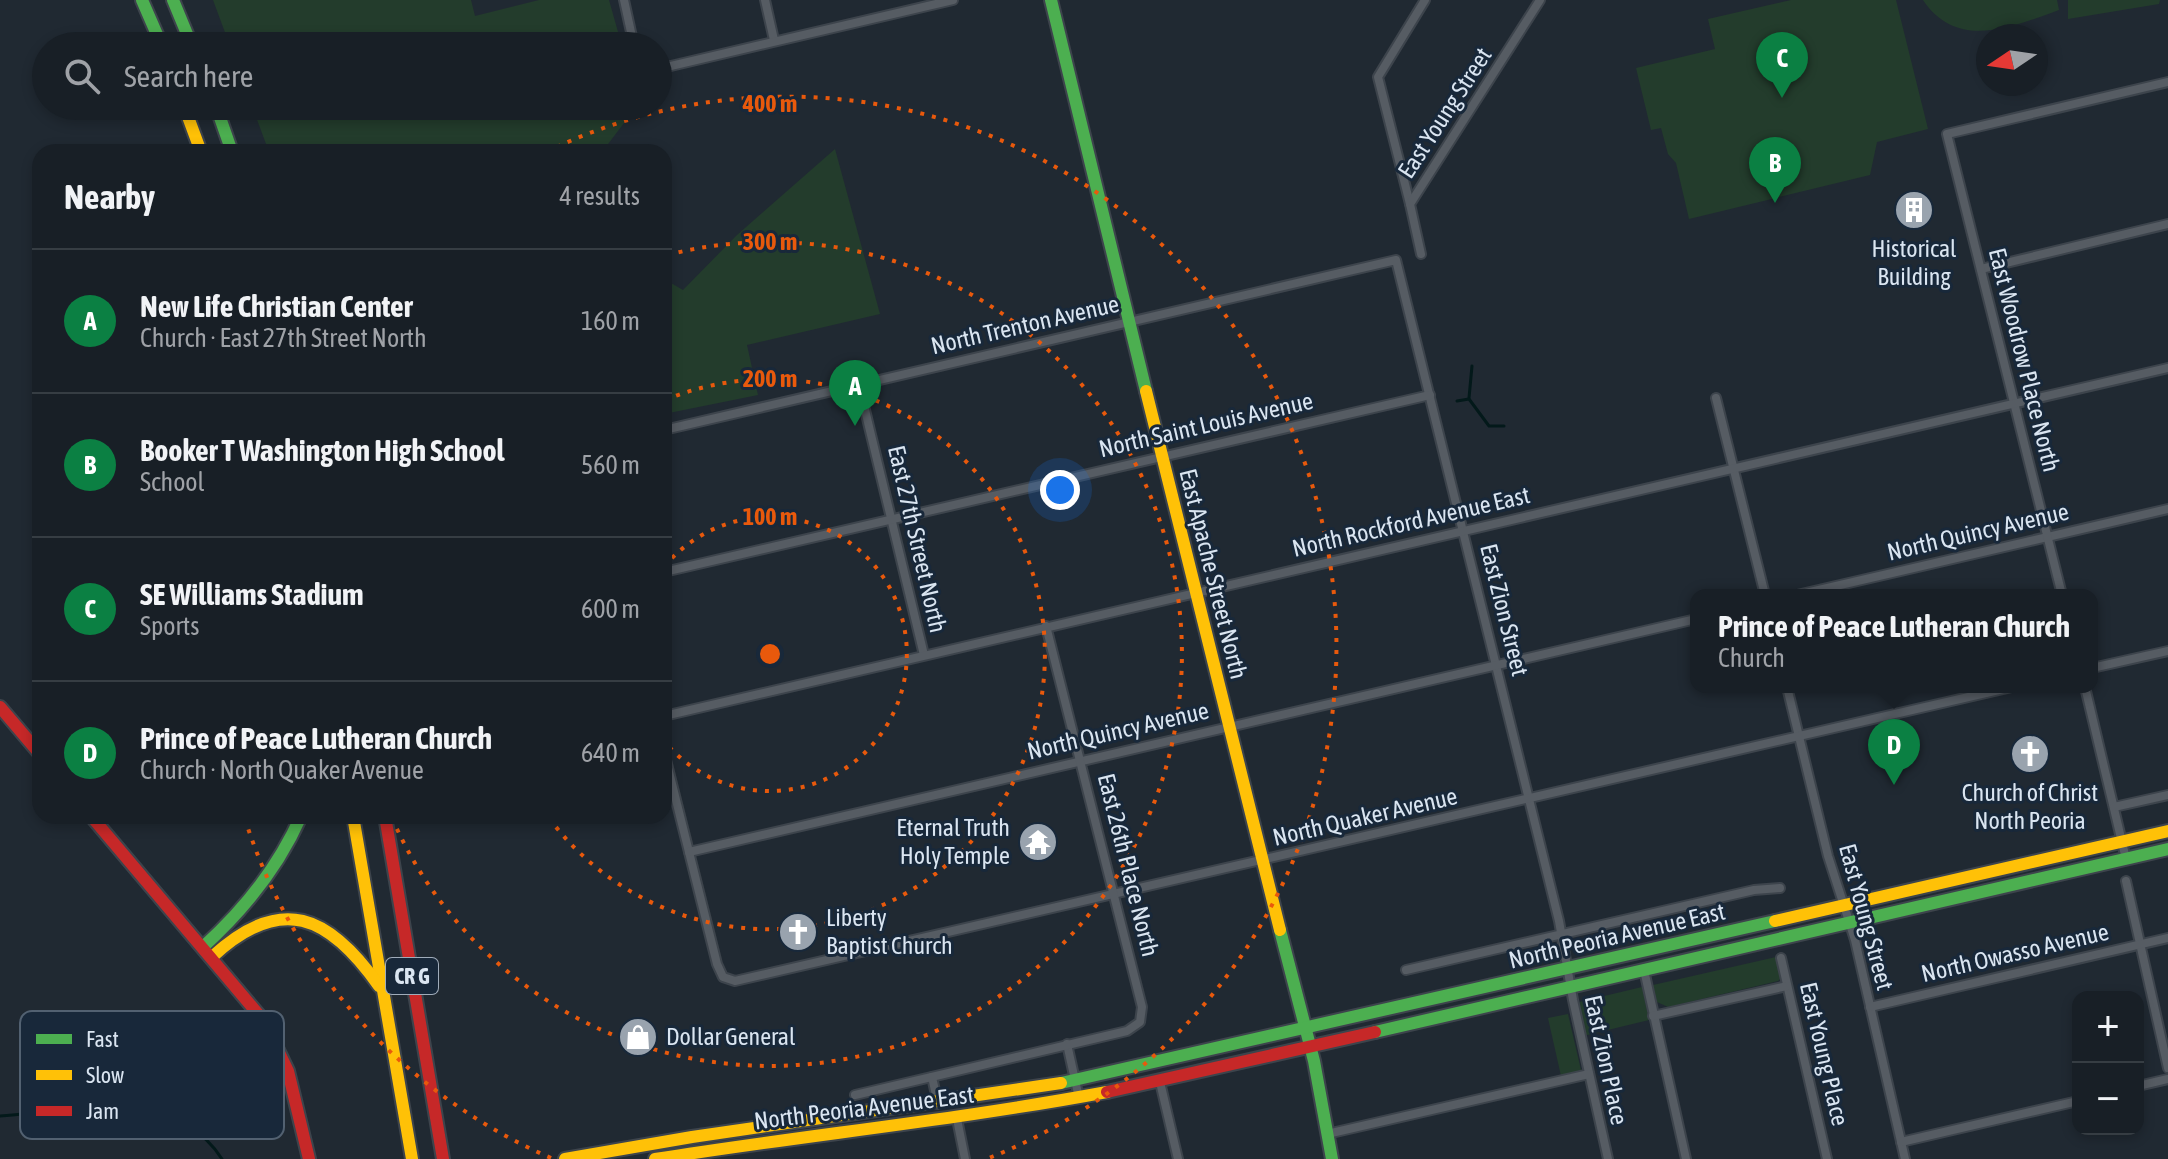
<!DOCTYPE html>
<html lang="en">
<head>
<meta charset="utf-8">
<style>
	body { margin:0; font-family:"Asap Condensed",sans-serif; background:#21272e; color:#f1f3f6 }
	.controls { position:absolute; right:24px; bottom:24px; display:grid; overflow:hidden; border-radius:16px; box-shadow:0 4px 12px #0003 }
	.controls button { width:72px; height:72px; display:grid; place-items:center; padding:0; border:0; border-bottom:2px solid #363d43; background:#181f26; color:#f1f3f6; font:40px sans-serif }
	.compass { position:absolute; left:1976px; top:24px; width:72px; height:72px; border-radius:50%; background:#181f26; box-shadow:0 4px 12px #0003; rotate:257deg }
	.you { position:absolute; left:1060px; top:490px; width:28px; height:28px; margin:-20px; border:6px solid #fff; border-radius:50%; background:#1a73e8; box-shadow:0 0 0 12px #1a73e833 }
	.badge { display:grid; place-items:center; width:52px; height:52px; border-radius:50%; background:#0b8043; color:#fff; font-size:26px; font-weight:700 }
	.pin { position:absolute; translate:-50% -66px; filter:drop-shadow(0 2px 4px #0008) }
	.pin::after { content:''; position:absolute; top:42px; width:28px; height:24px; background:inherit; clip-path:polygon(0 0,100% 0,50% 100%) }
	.popup { position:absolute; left:1690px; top:589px; width:408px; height:104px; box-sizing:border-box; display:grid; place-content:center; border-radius:16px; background:#181f26; filter:drop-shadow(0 2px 6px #0005); font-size:26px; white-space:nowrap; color:#9fa2a7 }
	.popup b { font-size:30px; color:#f1f3f6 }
	.popup::after { content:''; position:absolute; left:50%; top:100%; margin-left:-16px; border:16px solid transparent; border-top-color:#181f26 }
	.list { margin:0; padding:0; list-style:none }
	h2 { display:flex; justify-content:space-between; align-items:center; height:104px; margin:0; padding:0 32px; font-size:34px }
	h2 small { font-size:26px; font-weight:400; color:#9fa2a7 }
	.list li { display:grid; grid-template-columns:52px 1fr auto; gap:24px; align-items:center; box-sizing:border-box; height:144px; padding:0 32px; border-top:2px solid #363d43 }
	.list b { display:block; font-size:30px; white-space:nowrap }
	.list p { margin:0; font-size:26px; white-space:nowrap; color:#9fa2a7 }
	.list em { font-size:26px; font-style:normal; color:#9fa2a7 }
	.icon { flex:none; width:44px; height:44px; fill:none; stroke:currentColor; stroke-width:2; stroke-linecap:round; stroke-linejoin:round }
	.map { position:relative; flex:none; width:2168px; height:1159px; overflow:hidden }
	.search { position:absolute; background:#181f26; box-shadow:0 4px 12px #0003; left:32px; top:32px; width:640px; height:88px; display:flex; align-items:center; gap:20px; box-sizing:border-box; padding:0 28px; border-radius:44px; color:#9fa2a7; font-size:30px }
	.panel { position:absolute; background:#181f26; box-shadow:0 4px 12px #0003; left:32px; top:144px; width:640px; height:680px; border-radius:24px }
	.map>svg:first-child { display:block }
	.green { fill:#233c2c }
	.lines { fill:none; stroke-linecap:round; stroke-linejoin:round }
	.stream { stroke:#03191a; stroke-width:3 }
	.street-casing { stroke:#3d444c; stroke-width:12 }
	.fast-casing { stroke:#3d444c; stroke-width:16 }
	.slow-casing { stroke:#3d444c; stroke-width:16 }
	.jam-casing { stroke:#3d444c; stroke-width:16 }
	.street { stroke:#565c63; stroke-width:8 }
	.fast { stroke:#4caf50; stroke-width:12 }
	.slow { stroke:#ffc107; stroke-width:12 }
	.jam { stroke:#c62828; stroke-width:12 }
	.ring { fill:none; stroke:#e8590c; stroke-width:4; stroke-dasharray:4 8 }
	.labels { text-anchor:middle; stroke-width:6; stroke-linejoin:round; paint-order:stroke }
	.shield { fill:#18283a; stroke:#a0acba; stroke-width:2 }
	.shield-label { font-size:22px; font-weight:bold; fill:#dae5f1 }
	.street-label { font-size:24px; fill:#dae5f1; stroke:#18283a }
	.poi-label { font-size:24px; fill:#dae5f1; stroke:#18283a }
	.key { fill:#18283a; stroke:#526171; stroke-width:2 }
	.key-label { font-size:22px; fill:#dae5f1 }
	.centre { fill:#e8590c; stroke:#18283a; stroke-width:4 }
	.ring-label { font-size:24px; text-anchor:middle; font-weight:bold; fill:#e8590c; stroke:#18283a; stroke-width:6; stroke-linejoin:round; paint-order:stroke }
</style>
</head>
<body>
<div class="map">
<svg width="2168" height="1159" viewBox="0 0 2168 1159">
	<rect width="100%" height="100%" fill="#202932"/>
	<g class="green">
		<path d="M213,0H471L475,16L539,0H609L622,46H230Z"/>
		<path d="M1791,0H1896L1928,129L1877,142L1870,175L1689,219L1676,163L1668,154L1661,128L1651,130L1636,68L1715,49L1708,19Z"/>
		<path d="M1923,0H2057L2059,10C2012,27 1957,51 1923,0Z"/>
		<path d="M2068,0H2160L2159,4L2068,19Z"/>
		<path d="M252,106H637L602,152H269Z"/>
		<path d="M835,149L880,314L747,345L758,395L664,414V279L683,290L737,235Z"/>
		<path d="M1776,957L1781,978L1778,981L1668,1007L1657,1002L1653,985Z"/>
		<path d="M1642,987L1649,1020L1583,1036L1579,1002Z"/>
		<path d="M1568,1014L1581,1070L1561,1076L1548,1018Z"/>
	</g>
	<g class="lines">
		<g class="stream">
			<path d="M1469,398L1472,366"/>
			<path d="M1457,401L1469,399L1489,426H1504"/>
			<path d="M0,1116C73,1111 175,1085 222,1159"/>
		</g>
		<g class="street-casing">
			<g id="street">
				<path d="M624,0L634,46"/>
				<path d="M765,0L774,40"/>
				<path d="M658,69L953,0"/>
				<path d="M1410,204L1378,77L1425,0"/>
				<path d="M1421,254L1410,204L1540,0"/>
				<path d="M1981,269L2168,224"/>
				<path d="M859,385L924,655"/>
				<path d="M1716,398L1765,595"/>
				<path d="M664,430L1396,260L1559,921L1573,1000L1608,1159"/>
				<path d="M664,572L1430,395"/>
				<path d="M1797,595L2168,509"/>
				<path d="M2062,595L1947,134L2168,82"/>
				<path d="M2092,668L2168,651"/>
				<path d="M1787,687L1828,856L1855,940L1905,1159"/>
				<path d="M2085,687L2126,859"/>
				<path d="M664,716L2168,368"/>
				<path d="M664,752L717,964L723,977L735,981L2012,687"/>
				<path d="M2114,807L2168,795"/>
				<path d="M689,852L1696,619"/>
				<path d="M2126,881L2168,1068"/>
				<path d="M1781,958L1827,1159"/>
				<path d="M1406,970L1754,890L1780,888"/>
				<path d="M1644,970L1686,1159"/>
				<path d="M1870,1007L2168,938"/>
				<path d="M1653,1016L1787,986"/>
				<path d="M1067,1044L1079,1098"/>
				<path d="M932,1077L938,1104"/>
				<path d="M1160,1082L1178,1159"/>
				<path d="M2138,1086L2168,1079"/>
				<path d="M855,1095L1127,1031L1140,1022L1142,1007L1046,626"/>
				<path d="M957,1119L965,1159"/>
				<path d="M1327,1134L1589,1074"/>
				<path d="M1901,1142L2078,1101"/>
			</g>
		</g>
		<g class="fast-casing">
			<g id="fast">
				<path d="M142,0L162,46"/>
				<path d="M173,0L192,46"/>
				<path d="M1051,0L1146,391"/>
				<path d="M216,106L232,152"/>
				<path d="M1280,930L1314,1061L1332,1159"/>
				<path d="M203,947C245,909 278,868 301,816"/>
				<path d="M1375,1032L2168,849"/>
				<path d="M1061,1083L1775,921"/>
			</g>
		</g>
		<g class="slow-casing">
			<g id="slow">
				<path d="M184,106L201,152"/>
				<path d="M1146,391L1280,930"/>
				<path d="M353,816L412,1159"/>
				<path d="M1775,921L2168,831"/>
				<path d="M212,957C281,893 329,915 379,986"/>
				<path d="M565,1159L692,1137L1061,1083"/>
				<path d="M655,1159C806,1135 957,1120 1107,1092"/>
			</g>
		</g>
		<g class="jam-casing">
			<g id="jam">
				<path d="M0,707L40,754"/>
				<path d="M91,816L264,1021L288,1071L309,1159"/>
				<path d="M385,816L443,1159"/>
				<path d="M1107,1092L1375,1032"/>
			</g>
		</g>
		<use href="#street" class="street"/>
		<use href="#fast" class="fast"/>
		<use href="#slow" class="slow"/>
		<use href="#jam" class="jam"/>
	</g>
	<g class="ring">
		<path d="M664 567A137 137 0 1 1 664 741"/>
		<path d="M665 400A275 275 0 1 1 549 818"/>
		<path d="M667 255A412 412 0 1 1 392 818"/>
		<path d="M551 1158A550 550 0 0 1 245 819M546 152A550 550 0 1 1 989 1158"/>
	</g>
	<defs>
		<g id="building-disc" transform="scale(2)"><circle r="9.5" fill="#99a3ae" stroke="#18283a"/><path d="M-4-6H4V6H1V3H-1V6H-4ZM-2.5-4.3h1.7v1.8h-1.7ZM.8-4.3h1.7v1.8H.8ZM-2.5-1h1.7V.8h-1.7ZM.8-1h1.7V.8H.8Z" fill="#fff"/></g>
		<g id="church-disc" transform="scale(2)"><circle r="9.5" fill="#99a3ae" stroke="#18283a"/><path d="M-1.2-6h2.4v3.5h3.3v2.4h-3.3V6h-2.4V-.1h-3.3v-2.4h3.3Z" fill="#fff"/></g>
		<g id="temple-disc" transform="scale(2)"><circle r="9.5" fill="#99a3ae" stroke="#18283a"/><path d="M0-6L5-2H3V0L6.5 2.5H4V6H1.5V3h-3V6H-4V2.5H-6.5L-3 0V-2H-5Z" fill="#fff"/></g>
		<g id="shop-disc" transform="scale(2)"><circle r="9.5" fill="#99a3ae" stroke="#18283a"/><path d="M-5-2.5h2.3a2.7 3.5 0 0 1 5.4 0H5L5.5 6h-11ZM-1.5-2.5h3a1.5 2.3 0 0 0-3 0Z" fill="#fff"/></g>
	</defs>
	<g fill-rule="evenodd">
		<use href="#building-disc" x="1914" y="210"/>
		<use href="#church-disc" x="2030" y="754"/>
		<use href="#temple-disc" x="1038" y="842"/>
		<use href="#church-disc" x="798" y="932"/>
		<use href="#shop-disc" x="638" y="1037"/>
	</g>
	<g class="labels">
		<rect class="shield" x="386" y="958" width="52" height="36" rx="6"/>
		<g class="shield-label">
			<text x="412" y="984">CR G</text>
		</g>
		<g class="street-label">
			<text transform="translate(1445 113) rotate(-57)" y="8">East Young Street</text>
			<text transform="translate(1025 325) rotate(-13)" y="8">North Trenton Avenue</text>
			<text transform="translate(2024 360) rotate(76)" y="8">East Woodrow Place North</text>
			<text transform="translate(1206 425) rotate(-13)" y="8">North Saint Louis Avenue</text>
			<text transform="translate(1411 522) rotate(-13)" y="8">North Rockford Avenue East</text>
			<text transform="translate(1978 532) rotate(-13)" y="8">North Quincy Avenue</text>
			<text transform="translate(917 539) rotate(77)" y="8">East 27th Street North</text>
			<text transform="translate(1213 574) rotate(76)" y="8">East Apache Street North</text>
			<text transform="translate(1504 610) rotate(76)" y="8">East Zion Street</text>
			<text transform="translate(1118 731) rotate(-13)" y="8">North Quincy Avenue</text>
			<text transform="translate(1365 817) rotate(-13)" y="8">North Quaker Avenue</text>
			<text transform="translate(1128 865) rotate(76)" y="8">East 26th Place North</text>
			<text transform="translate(1866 917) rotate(75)" y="8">East Young Street</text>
			<text transform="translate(1617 936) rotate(-13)" y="8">North Peoria Avenue East</text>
			<text transform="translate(2015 953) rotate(-13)" y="8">North Owasso Avenue</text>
			<text transform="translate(1824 1054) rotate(77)" y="8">East Young Place</text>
			<text transform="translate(1606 1060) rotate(78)" y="8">East Zion Place</text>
			<text transform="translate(864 1108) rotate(-7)" y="8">North Peoria Avenue East</text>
		</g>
		<g class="poi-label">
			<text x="1914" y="257">Historical<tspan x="1914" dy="28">Building</tspan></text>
			<text x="2030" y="801">Church of Christ<tspan x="2030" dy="28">North Peoria</tspan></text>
			<text x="1010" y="836" text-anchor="end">Eternal Truth<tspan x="1010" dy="28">Holy Temple</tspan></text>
			<text x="826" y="926" text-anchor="start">Liberty<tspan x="826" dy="28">Baptist Church</tspan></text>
			<text x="666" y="1045" text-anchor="start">Dollar General</text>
		</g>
	</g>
	<rect x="20" y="1011" width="264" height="128" rx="12" class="key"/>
	<rect x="36" y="1034" width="36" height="10" fill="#4caf50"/>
	<rect x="36" y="1070" width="36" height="10" fill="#ffc107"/>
	<rect x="36" y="1106" width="36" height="10" fill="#c62828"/>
	<g class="key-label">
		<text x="86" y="1047">Fast</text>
		<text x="86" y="1083">Slow</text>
		<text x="86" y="1119">Jam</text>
	</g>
	<circle cx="770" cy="654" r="12" class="centre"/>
	<g class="ring-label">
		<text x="770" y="112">400 m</text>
		<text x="770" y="250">300 m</text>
		<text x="770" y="387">200 m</text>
		<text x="770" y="525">100 m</text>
	</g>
</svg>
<div class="controls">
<button>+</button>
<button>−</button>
</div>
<svg class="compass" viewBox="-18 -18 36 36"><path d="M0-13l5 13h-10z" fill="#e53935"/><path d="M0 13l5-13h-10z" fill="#9fa2a7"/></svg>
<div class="you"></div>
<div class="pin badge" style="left:855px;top:426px">A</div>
<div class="pin badge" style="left:1775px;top:203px">B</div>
<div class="pin badge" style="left:1782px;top:98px">C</div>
<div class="pin badge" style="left:1894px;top:785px">D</div>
<div class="popup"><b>Prince of Peace Lutheran Church</b>Church</div>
<div class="search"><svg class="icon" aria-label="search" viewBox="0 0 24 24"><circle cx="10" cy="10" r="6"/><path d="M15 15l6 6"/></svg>Search here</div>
<section class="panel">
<h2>Nearby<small>4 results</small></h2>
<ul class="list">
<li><span class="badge">A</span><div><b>New Life Christian Center</b><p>Church · East 27th Street North</p></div><em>160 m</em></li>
<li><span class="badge">B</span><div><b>Booker T Washington High School</b><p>School</p></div><em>560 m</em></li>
<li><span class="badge">C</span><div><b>SE Williams Stadium</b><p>Sports</p></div><em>600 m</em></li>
<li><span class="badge">D</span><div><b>Prince of Peace Lutheran Church</b><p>Church · North Quaker Avenue</p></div><em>640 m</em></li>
</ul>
</section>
</div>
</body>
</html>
